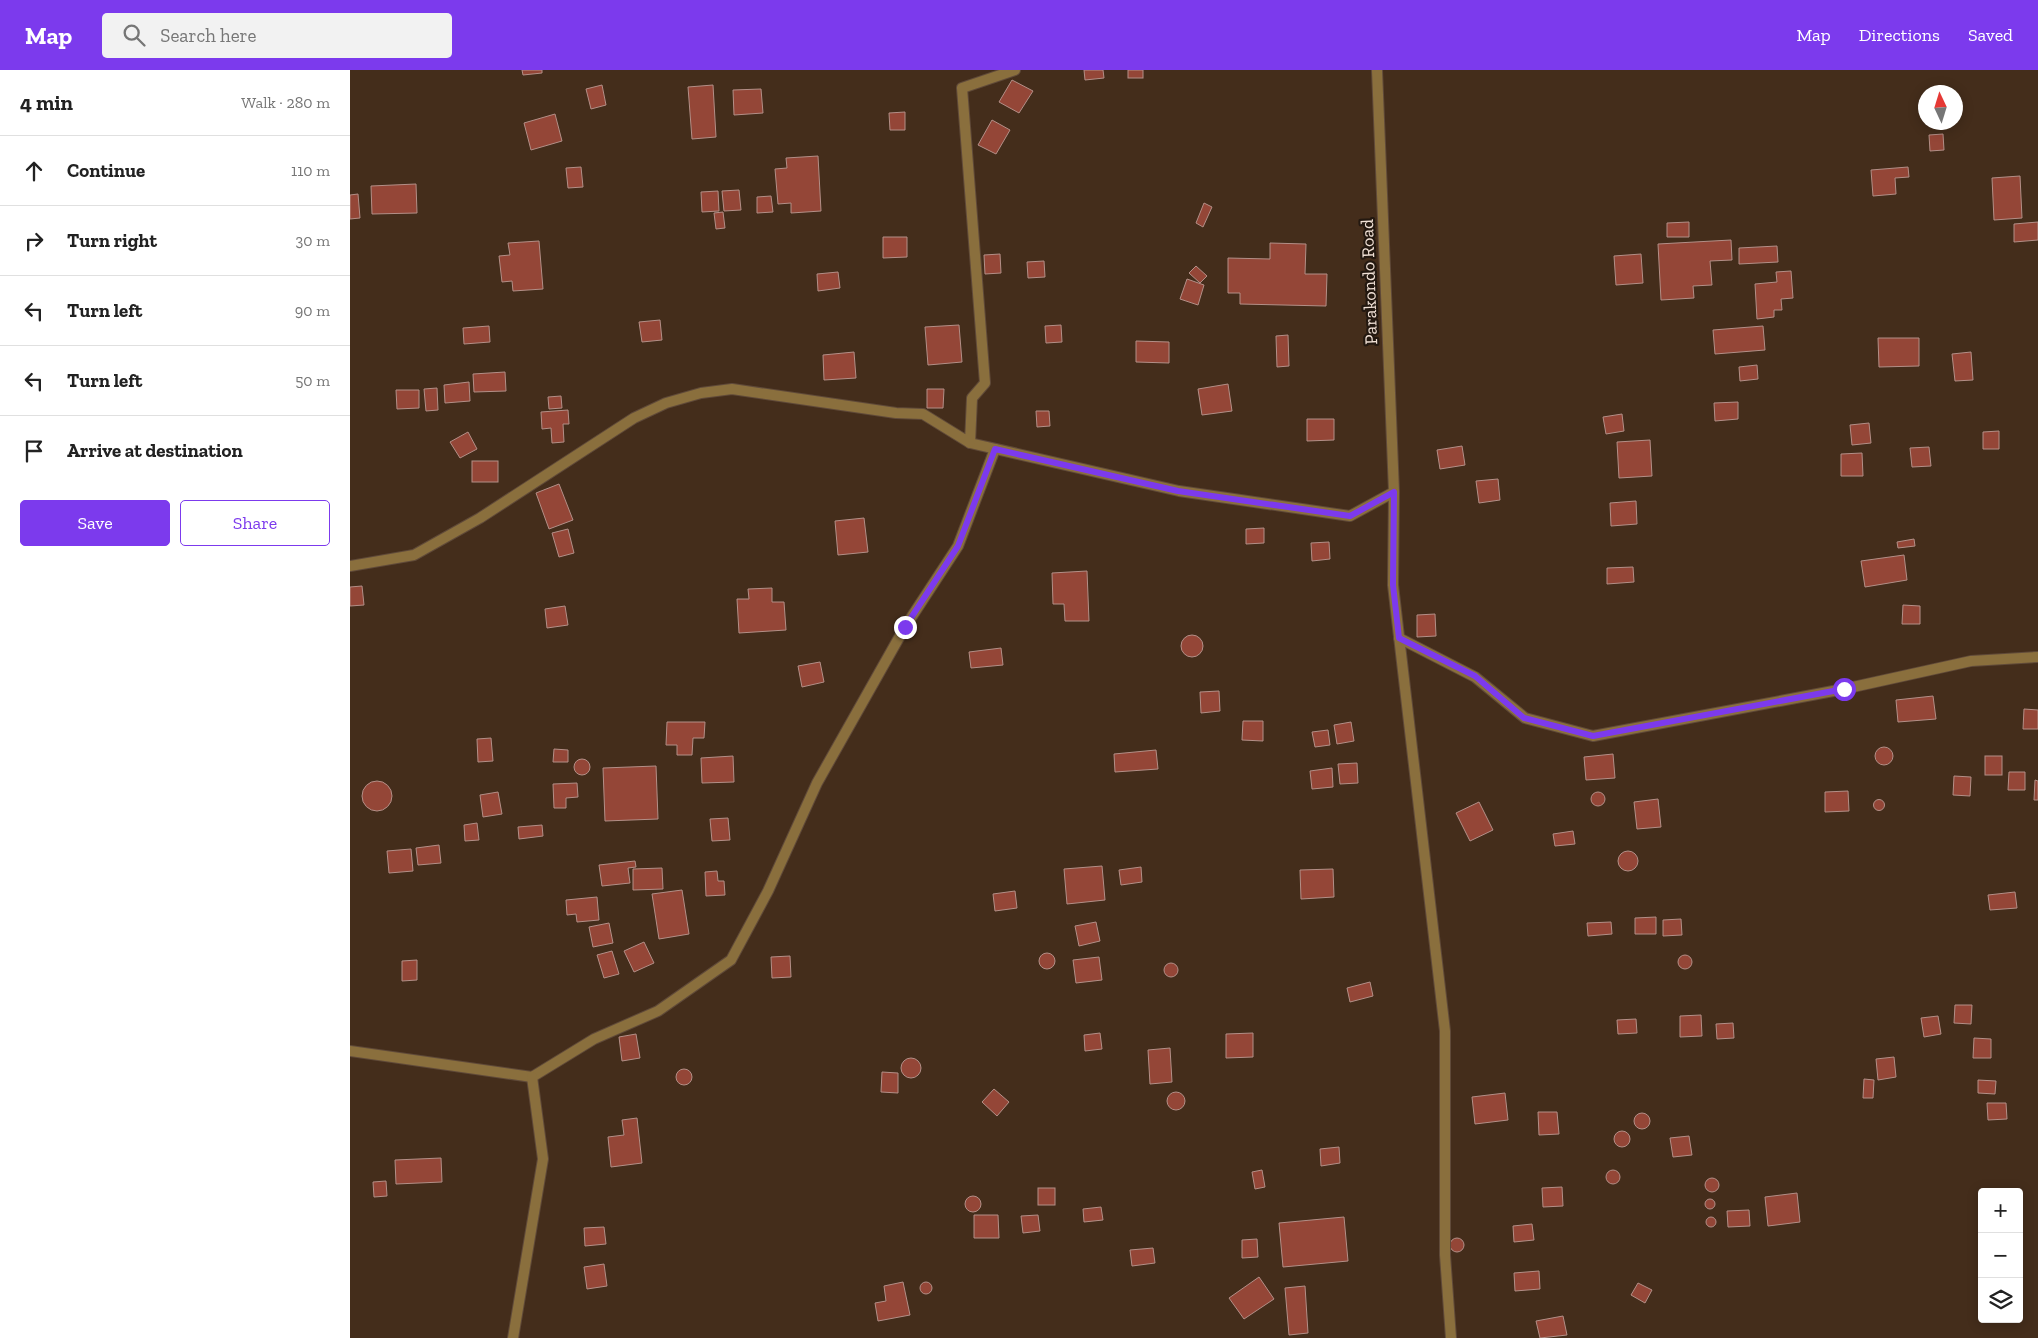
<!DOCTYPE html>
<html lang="en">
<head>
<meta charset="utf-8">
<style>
	body { margin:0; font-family:"Zilla Slab",serif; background:#f2f2f2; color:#222 }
	.controls { position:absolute; right:15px; bottom:15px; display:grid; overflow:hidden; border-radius:5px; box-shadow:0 2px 12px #0003 }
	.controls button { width:45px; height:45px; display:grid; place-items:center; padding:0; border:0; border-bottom:1px solid #e0e0e0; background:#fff; color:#222; font:25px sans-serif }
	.compass { position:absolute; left:1568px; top:15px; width:45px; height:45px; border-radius:50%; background:#fff; box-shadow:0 2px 12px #0003; rotate:356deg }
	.stop { position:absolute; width:15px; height:15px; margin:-11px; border:4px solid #7c3aed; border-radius:50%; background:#fff }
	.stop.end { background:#7c3aed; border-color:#fff; box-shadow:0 1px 5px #0008 }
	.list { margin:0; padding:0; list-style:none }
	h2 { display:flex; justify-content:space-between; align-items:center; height:65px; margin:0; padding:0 20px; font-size:21px }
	h2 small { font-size:16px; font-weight:400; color:#767676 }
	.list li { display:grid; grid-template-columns:32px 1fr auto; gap:15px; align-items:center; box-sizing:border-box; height:70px; padding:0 20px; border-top:1px solid #e0e0e0 }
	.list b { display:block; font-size:19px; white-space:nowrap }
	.list em { font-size:16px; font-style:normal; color:#767676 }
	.actions { display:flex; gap:10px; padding:15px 20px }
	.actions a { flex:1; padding:11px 0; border:1px solid #7c3aed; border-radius:5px; text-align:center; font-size:18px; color:#7c3aed }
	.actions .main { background:#7c3aed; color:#fff }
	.icon { flex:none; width:28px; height:28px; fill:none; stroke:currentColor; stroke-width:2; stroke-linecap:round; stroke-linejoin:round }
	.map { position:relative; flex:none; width:1688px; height:1268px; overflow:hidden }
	header { display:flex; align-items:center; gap:30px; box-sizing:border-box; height:70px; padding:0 25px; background:#7c3aed; color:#fff }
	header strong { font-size:24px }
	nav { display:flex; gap:28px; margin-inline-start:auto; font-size:18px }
	.search { width:350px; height:45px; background:#f2f2f2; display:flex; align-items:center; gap:12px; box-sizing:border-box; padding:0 18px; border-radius:5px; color:#767676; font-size:19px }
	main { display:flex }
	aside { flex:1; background:#fff }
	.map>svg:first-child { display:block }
	.building { fill:#944637; stroke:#b38f87 }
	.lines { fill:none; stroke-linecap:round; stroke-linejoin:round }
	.street-casing { stroke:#604a39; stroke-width:12 }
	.street { stroke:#8a6f3d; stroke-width:10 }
	.route { stroke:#7c3aed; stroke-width:6 }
	.labels { text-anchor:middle; stroke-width:4.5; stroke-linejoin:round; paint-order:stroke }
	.street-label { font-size:18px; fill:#f1e1d6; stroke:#231810 }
</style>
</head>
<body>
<header>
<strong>Map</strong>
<div class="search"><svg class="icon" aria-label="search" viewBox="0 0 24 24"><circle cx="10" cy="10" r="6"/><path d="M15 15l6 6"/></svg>Search here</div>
<nav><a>Map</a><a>Directions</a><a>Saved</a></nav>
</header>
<main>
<aside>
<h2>4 min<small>Walk · 280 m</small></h2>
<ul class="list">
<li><svg class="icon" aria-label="ahead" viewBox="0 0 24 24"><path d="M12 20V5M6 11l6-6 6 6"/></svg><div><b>Continue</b></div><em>110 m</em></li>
<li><svg class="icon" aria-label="right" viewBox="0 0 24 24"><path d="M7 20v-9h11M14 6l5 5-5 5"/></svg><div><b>Turn right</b></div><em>30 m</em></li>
<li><svg class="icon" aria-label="left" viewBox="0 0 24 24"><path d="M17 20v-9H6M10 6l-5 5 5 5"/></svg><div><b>Turn left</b></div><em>90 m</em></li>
<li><svg class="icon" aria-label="left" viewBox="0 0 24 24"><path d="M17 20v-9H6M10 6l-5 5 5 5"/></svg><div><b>Turn left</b></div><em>50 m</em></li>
<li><svg class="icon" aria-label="arrive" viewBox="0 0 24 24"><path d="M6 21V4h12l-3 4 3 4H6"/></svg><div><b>Arrive at destination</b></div></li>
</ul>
<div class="actions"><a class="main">Save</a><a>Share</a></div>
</aside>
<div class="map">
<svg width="1688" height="1268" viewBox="0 0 1688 1268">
	<rect width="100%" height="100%" fill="#442d1b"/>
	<g class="building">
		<path d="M172,0H192V3L173,5Z"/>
		<path d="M734,0H753L754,8L735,10Z"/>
		<rect x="778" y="0" width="15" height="8"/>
		<path d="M662,10L683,21L669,43L649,32Z"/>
		<path d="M252,15L256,35L241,39L236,19Z"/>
		<path d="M363,15L366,67L342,69L338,17Z"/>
		<path d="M411,19L413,43L384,45L383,20Z"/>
		<path d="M555,42V60H540L539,43Z"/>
		<path d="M205,44L212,71L181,80L174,53Z"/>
		<path d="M642,50L660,60L646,84L628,75Z"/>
		<path d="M1593,64L1594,80L1580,81L1579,65Z"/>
		<path d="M468,86L471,141L441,143V133L428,134L425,99L437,98L436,88Z"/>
		<path d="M231,97L233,117L218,118L216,98Z"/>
		<path d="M1558,97L1559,107L1545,108L1546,124L1523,126L1521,100Z"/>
		<path d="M1670,106L1672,148L1644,150L1642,108Z"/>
		<path d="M66,114L67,143L22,144L21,116Z"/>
		<path d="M389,120L391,140L374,141L372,121Z"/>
		<path d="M368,121L369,141L352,142L351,122Z"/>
		<path d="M8,124L10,148L0,149V125Z"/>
		<path d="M421,126L423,142L407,143V127Z"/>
		<path d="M854,133L862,137L853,157L846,153Z"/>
		<path d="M373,142L375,158L366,159L364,143Z"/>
		<path d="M1339,152V167H1317V153Z"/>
		<path d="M1688,152V170L1664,172V154Z"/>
		<path d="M533,167H557V187L533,188Z"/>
		<path d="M1381,170L1382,190L1360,191L1362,215L1343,216L1344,228L1311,230L1308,174Z"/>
		<path d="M189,171L193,219L163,221L162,211L152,212L149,186L160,185L158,173Z"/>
		<path d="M920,173L956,174L955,204H977L976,236L890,234V223H878V188L920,189Z"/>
		<path d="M1427,176L1428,192L1389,194V178Z"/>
		<path d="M650,184L651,203L635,204L634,185Z"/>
		<path d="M1291,184L1293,213L1266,215L1264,186Z"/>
		<path d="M694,191L695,207L678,208L677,192Z"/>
		<path d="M846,196L857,206L850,213L839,203Z"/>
		<path d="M1441,201L1443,228L1431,229L1432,240H1424V247L1407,249L1405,214L1427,212L1426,202Z"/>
		<path d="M488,202L490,218L468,221L467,204Z"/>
		<path d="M837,209L854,215L848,235L830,229Z"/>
		<path d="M310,250L312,270L292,272L289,252Z"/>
		<path d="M609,255L612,292L578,295L575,257Z"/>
		<path d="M711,255L712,272L696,273L695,256Z"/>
		<path d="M139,256L140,272L114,274L113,258Z"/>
		<path d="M1413,256L1415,280L1365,284L1363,260Z"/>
		<path d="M938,265L939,296L927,297L926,266Z"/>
		<path d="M1528,268H1569V296L1529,297Z"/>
		<path d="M786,271L819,272V293L786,292Z"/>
		<path d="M504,282L506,308L474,310L473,285Z"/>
		<path d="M1621,282L1623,310L1605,311L1602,284Z"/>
		<path d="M1407,295L1408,309L1390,311L1389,297Z"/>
		<path d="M155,302L156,321L124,322L123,304Z"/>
		<path d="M119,312L120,331L95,333L94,315Z"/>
		<path d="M878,314L882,341L852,345L848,319Z"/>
		<path d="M87,318L88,340L76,341L74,319Z"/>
		<path d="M577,319H594L593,338H577Z"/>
		<path d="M46,320H69V338L47,339Z"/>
		<path d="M211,326L212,338L199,339L198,327Z"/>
		<path d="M1388,332V349L1365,351L1364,333Z"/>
		<path d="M218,340L219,354H213L214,372L202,373L201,358L192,359L191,342Z"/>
		<path d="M686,341H699L700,356L687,357Z"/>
		<path d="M1272,344L1274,361L1256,364L1253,347Z"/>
		<path d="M957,349H984V370L957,371Z"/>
		<path d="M1519,353L1521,373L1502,375L1500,355Z"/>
		<path d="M1649,361V379H1633V362Z"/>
		<path d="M118,362L127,379L110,388L100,372Z"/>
		<path d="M1300,370L1302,406L1269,408L1267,372Z"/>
		<path d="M1112,376L1115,395L1090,399L1087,380Z"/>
		<path d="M1579,377L1581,396L1562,397L1560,378Z"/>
		<path d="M1512,383L1513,406H1491V384Z"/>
		<rect x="122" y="391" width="26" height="21"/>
		<path d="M1148,409L1150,430L1129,433L1126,411Z"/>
		<path d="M209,414L223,450L199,459L186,423Z"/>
		<path d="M1286,431L1287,454L1261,456L1260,433Z"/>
		<path d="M514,448L518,482L488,485L485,451Z"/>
		<path d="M914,458V473L896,474V459Z"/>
		<path d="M218,459L224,483L209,487L202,463Z"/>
		<path d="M1564,469L1565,476L1548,478L1547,472Z"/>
		<path d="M979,472L980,489L962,491L961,473Z"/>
		<path d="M1554,485L1557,510L1515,517L1511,491Z"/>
		<path d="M1283,497L1284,512L1257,514V498Z"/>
		<path d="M737,501L739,551H715L714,534H703L702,503Z"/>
		<path d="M12,516L14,535L0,536V517Z"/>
		<path d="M422,518V532H434L436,560L389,563L387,529H399L398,519Z"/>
		<path d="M1553,535L1570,536V554H1552Z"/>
		<path d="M215,536L218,555L197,558L195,539Z"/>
		<path d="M1085,544L1086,566L1067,567V545Z"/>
		<circle cx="842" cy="576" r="11"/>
		<path d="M651,578L653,595L621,598L619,582Z"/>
		<path d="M470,592L474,612L452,617L448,596Z"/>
		<path d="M869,621L870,641L851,643L850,622Z"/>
		<path d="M1583,626L1586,649L1548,652L1546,630Z"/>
		<path d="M1674,639L1688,640V659H1673Z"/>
		<path d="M893,651H913V671L892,670Z"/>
		<path d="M317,652H355L354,668H343L342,685H327V675H316Z"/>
		<path d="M1001,652L1004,671L987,674L984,655Z"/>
		<path d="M978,660L980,675L965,677L962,662Z"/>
		<path d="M141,668L143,691L128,692L127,669Z"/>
		<circle cx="1534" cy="686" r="9"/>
		<path d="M204,679L218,680V692H203Z"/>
		<path d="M806,680L808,699L765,702L764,684Z"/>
		<path d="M1263,684L1265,708L1236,710L1234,687Z"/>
		<path d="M383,686L384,712L352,713L351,688Z"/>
		<rect x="1635" y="686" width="17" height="19"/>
		<circle cx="232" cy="697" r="8"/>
		<path d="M1007,693L1008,713L990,714L988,694Z"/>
		<path d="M306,696L308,749L255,751L253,698Z"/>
		<path d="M982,698L983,717L962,719L960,701Z"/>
		<path d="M1659,702H1675V720H1658Z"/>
		<path d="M1604,706L1621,707L1620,726L1603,725Z"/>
		<path d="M1685,710L1688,711V730H1684Z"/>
		<circle cx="27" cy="726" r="15"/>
		<path d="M227,713L228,727L216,728V738H204L203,714Z"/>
		<path d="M1498,721L1499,741L1475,742V722Z"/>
		<path d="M148,722L152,744L133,747L130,725Z"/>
		<circle cx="1248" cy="729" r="7"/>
		<path d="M1308,729L1311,757L1287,759L1284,732Z"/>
		<circle cx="1529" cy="735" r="5.5"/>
		<path d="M1129,732L1143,760L1120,771L1106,743Z"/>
		<path d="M378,748L380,770L362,771L360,749Z"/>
		<path d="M127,753L129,770L115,771L114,755Z"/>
		<path d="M192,755L193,766L169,769L168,757Z"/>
		<path d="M1223,761L1225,774L1205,776L1203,764Z"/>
		<path d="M89,775L91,793L68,795L66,778Z"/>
		<path d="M61,779L63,801L39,803L37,781Z"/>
		<circle cx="1278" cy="791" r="10"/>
		<path d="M285,791L286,797L278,798L280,813L252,816L249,795Z"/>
		<path d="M752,796L755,830L717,834L714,799Z"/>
		<path d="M791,797L792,812L771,815L769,800Z"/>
		<path d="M312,798L313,819L283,820V799Z"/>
		<path d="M983,799L984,827L951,829L950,800Z"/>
		<path d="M367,801L368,811H374L375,825L356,826L355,802Z"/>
		<path d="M332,820L339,864L309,869L302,824Z"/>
		<path d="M665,821L667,838L645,841L643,824Z"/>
		<path d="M1665,822L1667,838L1640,840L1638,825Z"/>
		<path d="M247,827L249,850L227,852L226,844L217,845L216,830Z"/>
		<path d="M1306,847V864H1285V848Z"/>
		<path d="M1331,849L1332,865L1313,866V850Z"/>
		<path d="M746,852L750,871L729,876L725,856Z"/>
		<path d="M1261,852L1262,864L1238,866L1237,853Z"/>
		<path d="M259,853L263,873L243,877L239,857Z"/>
		<path d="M294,872L304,893L284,902L274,881Z"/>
		<path d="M262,881L269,904L254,908L247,885Z"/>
		<circle cx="697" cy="891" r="8"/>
		<circle cx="1335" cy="892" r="7"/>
		<path d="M440,886L441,907L422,908L421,887Z"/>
		<path d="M749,887L752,910L726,913L723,890Z"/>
		<path d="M67,890V910L52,911V891Z"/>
		<circle cx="821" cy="900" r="7"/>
		<path d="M1020,912L1023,926L1000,932L997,918Z"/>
		<path d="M1605,935H1622L1621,954L1604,953Z"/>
		<path d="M1351,945L1352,966L1330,967V946Z"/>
		<path d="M1588,946L1591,964L1574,967L1571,948Z"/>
		<path d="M1286,949L1287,963L1268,964L1267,950Z"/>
		<path d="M1383,953L1384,968L1367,969L1366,954Z"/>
		<path d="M750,963L752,979L735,981L734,965Z"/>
		<path d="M903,963V987L876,988V964Z"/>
		<path d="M286,964L290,988L272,991L269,967Z"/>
		<path d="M1624,968L1641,969V988H1623Z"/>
		<path d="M820,978L822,1012L800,1014L798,980Z"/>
		<path d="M1544,987L1546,1007L1528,1010L1526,989Z"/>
		<circle cx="561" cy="998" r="10"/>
		<circle cx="334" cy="1007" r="8"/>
		<path d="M532,1002L548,1003V1023L531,1022Z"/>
		<path d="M1514,1009L1524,1010L1523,1028H1513Z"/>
		<path d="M1628,1010L1646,1011L1645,1024L1628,1023Z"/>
		<path d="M644,1019L659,1032L647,1046L632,1032Z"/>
		<circle cx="826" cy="1031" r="9"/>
		<path d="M1155,1023L1158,1050L1125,1054L1122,1027Z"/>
		<path d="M1637,1033H1656L1657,1049L1638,1050Z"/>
		<path d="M1188,1042H1207L1209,1064L1189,1065Z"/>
		<circle cx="1292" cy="1051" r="8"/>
		<path d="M287,1048L292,1093L261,1097L258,1067L274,1065L272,1050Z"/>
		<circle cx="1272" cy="1069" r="8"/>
		<path d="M1339,1066L1342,1085L1323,1087L1320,1068Z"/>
		<path d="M989,1077L990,1093L971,1096L970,1079Z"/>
		<path d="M91,1088L92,1112L46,1114L45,1090Z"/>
		<circle cx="1263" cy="1107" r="7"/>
		<path d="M912,1100L915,1117L905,1119L902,1102Z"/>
		<circle cx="1362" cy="1115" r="7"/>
		<path d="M36,1111L37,1126L24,1127L23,1112Z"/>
		<path d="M1212,1117L1213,1136L1193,1137L1192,1118Z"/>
		<rect x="688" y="1118" width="17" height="17"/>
		<path d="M1447,1123L1450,1152L1418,1156L1415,1127Z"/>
		<circle cx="623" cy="1134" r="8"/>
		<circle cx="1360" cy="1134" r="5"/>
		<path d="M751,1137L753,1150L734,1152L733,1139Z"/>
		<path d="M1399,1140L1400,1156L1378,1157L1377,1141Z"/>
		<path d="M624,1145H648L649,1168H624Z"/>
		<path d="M688,1145L690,1161L673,1163L671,1146Z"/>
		<circle cx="1361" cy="1152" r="5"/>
		<path d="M994,1147L998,1191L933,1197L929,1153Z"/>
		<path d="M1182,1154L1184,1170L1164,1172L1163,1156Z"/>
		<path d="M254,1157L256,1174L235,1176L234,1158Z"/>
		<circle cx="1107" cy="1175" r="7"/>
		<path d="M907,1169L908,1187L892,1188V1170Z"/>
		<path d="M803,1178L805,1193L782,1196L780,1180Z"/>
		<path d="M254,1194L257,1216L237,1219L234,1197Z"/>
		<path d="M1189,1201L1190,1219L1165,1221L1164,1203Z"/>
		<path d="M909,1207L924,1229L894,1249L879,1228Z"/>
		<circle cx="576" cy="1218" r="6"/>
		<path d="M553,1212L560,1245L528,1251L525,1233L536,1231L534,1216Z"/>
		<path d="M1288,1213L1302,1220L1295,1233L1281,1225Z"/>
		<path d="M955,1216L958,1263L939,1265L935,1218Z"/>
		<path d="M1213,1246L1217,1265L1190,1268L1186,1251Z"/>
	</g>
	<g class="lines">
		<g class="street-casing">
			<g id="street">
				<path d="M1027,0L1044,422"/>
				<path d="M620,373L829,421L1000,446L1044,422L1043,515L1095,961V1185L1101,1268"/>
				<path d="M0,496L64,485L130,448L284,348L316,333L351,323L382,319L546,343L573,344L620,373L622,328L635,313L612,18L665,0"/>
				<path d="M1049,568L1125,607L1175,648L1243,666L1494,619L1621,591L1688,587"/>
				<path d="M0,981L182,1007L244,969L308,941L381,890L418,821L467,713L555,557L608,476L645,379"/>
				<path d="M163,1268L193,1089L182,1007"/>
			</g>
		</g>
		<use href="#street" class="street"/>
	</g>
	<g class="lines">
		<path class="route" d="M555,557L608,476L645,379L828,421L1000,446L1044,422L1043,515L1049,568L1125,606L1174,648L1243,666L1494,619"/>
	</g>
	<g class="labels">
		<g class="street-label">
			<text transform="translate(1019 212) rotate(-92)" y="6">Parakondo Road</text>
		</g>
	</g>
</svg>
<div class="controls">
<button>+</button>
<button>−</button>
<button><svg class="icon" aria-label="layers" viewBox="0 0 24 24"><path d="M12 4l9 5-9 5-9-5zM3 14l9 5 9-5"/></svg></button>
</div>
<svg class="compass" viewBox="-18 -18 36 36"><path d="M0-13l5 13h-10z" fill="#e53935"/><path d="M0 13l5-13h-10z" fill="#767676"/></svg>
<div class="stop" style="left:1494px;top:619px"></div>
<div class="stop end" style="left:555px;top:557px"></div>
</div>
</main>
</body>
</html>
